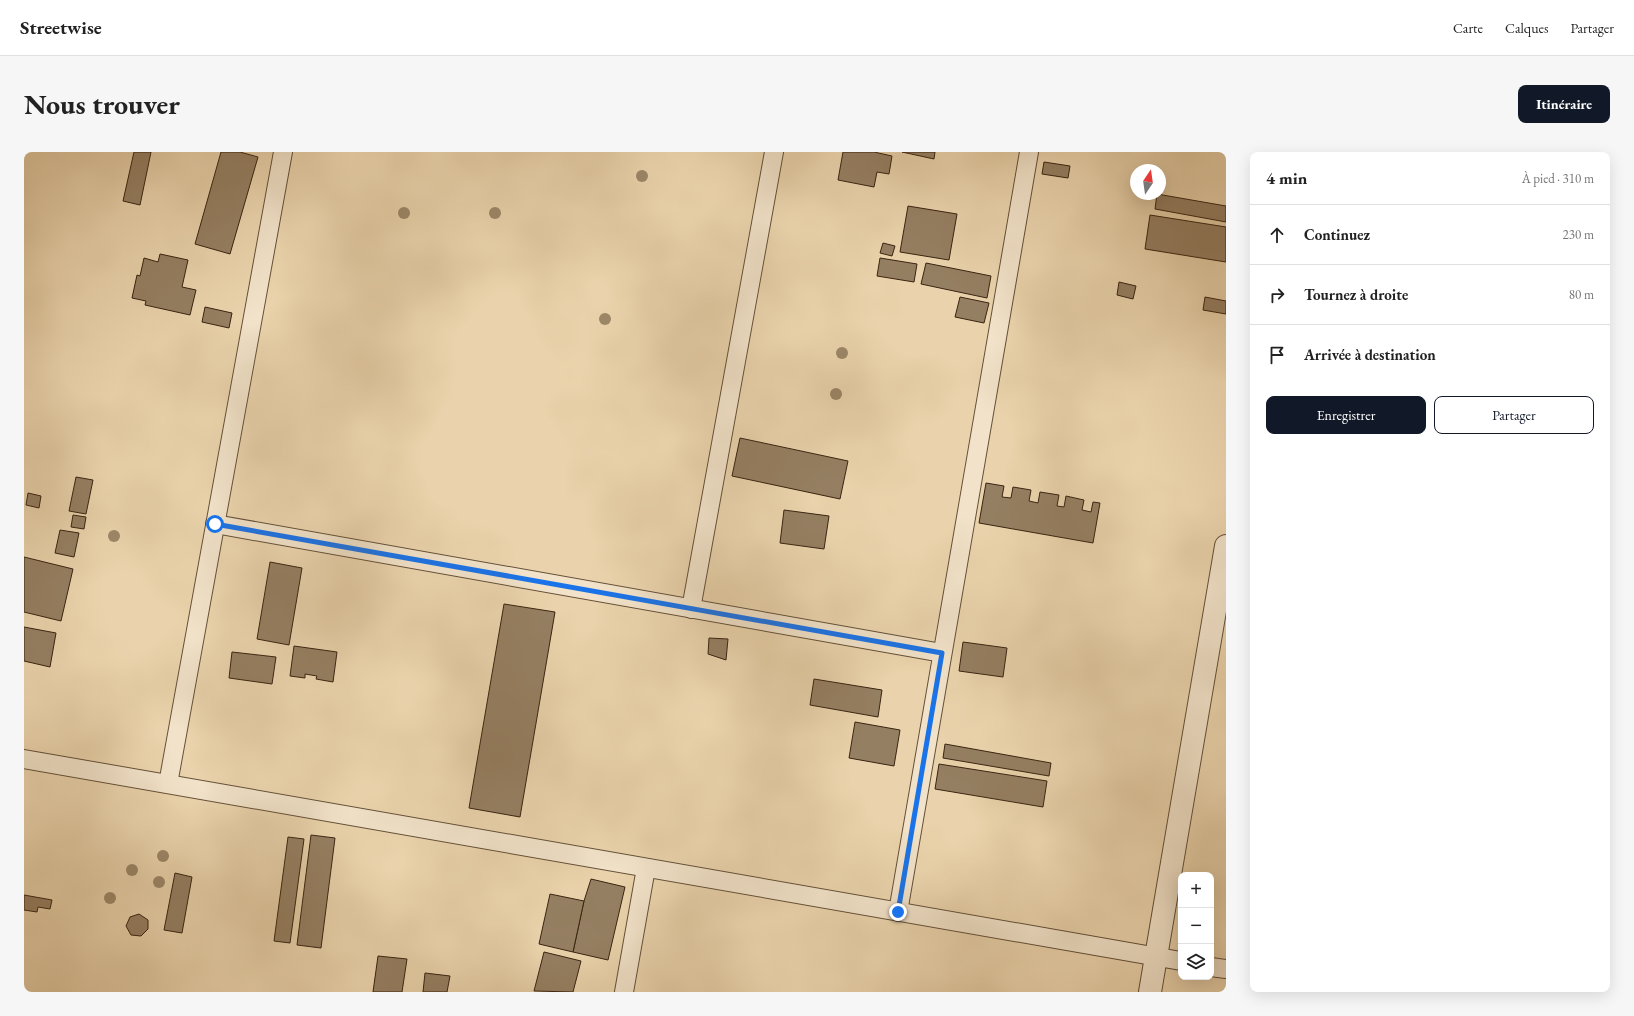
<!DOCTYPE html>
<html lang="fr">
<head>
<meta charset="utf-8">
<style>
	body { margin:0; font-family:"EB Garamond",serif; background:#f6f6f6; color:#222 }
	.controls { position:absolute; right:12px; bottom:12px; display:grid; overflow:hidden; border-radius:8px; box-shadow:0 4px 16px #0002 }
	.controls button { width:36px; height:36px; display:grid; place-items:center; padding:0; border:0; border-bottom:1px solid #e0e0e0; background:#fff; color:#222; font:20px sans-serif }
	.compass { position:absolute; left:1106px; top:12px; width:36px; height:36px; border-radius:50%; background:#fff; box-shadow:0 4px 16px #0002; rotate:13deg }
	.stop { position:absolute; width:12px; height:12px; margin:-9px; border:3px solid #1a73e8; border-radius:50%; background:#fff }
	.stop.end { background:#1a73e8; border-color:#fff; box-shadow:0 1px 4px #0008 }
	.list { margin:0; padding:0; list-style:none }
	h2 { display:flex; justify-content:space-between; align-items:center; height:52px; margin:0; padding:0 16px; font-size:17px }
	h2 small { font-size:13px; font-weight:400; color:#767676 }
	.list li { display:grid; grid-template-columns:26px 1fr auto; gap:12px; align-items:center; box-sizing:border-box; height:60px; padding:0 16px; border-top:1px solid #e0e0e0 }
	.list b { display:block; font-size:15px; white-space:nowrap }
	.list em { font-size:13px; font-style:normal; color:#767676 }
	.actions { display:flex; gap:8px; padding:12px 16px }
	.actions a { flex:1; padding:9px 0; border:1px solid #111827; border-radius:8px; text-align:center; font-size:14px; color:#111827 }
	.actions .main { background:#111827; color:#fff }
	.icon { flex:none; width:22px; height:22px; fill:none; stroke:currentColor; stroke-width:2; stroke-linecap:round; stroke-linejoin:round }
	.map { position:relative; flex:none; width:1202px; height:840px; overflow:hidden; border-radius:8px }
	header { display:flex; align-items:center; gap:24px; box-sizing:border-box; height:56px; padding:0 20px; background:#fff; border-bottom:1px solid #e0e0e0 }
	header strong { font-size:19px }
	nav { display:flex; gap:22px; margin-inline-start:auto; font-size:14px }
	.intro { display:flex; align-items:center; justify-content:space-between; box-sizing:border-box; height:96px; padding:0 24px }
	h1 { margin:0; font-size:28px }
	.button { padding:10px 18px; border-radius:8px; background:#111827; color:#fff; font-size:14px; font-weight:700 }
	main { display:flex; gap:24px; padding:0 24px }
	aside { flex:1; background:#fff; border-radius:8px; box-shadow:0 4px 16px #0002 }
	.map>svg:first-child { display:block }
	.building { fill:#957f62; stroke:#382411 }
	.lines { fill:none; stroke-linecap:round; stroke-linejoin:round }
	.minor-casing { stroke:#645038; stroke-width:20 }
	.tertiary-casing { stroke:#645038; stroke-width:24 }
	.minor { stroke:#f1e2c9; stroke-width:18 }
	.tertiary { stroke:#f1e2c9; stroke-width:22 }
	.tree { fill:#9c8768 }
	.route { stroke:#1a73e8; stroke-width:5 }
</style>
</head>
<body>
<header>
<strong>Streetwise</strong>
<nav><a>Carte</a><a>Calques</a><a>Partager</a></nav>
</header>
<div class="intro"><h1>Nous trouver</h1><a class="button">Itinéraire</a></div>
<main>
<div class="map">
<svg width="1202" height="840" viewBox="0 0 1202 840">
	<rect width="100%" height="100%" fill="#ead3ac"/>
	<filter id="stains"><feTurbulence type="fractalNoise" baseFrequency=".005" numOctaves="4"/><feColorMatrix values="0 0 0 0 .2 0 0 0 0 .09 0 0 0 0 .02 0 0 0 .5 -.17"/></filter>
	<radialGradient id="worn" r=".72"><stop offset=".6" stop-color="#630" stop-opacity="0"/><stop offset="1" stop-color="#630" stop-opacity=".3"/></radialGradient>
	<g class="building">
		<path d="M110,0H127L116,53L99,49Z"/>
		<path d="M197,0H216L234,5L206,102L171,92Z"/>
		<path d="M819,0H850L868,4L865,22L853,20L850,35L814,28Z"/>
		<path d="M878,0H911L910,7Z"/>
		<path d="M1020,10L1046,14L1044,26L1018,22Z"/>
		<path d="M1133,42L1202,54V70L1131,57Z"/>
		<path d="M884,54L933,62L925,108L876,100Z"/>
		<path d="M1126,63L1202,75V110L1121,97Z"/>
		<path d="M859,91L871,94L868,104L856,101Z"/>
		<path d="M136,102L164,108L158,135L172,138L166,163L121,153L122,149L108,146L113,123L116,124L120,106L134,110Z"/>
		<path d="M856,106L893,112L890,130L853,124Z"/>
		<path d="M902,111L967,124L963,146L897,132Z"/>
		<path d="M1095,130L1112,134L1109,147L1093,143Z"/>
		<path d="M936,145L965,151L960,171L931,165Z"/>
		<path d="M1181,145L1202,149V162L1179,158Z"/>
		<path d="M181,155L208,161L205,176L178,170Z"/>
		<path d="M716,286L824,309L816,347L708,324Z"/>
		<path d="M52,325L69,328L62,362L45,359Z"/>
		<path d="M962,331L980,334L978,345L987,346L989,335L1007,338L1005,349L1014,351L1016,340L1035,343L1033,354L1040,355L1042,344L1060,348L1058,358L1067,360L1069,350L1076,351L1069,391L955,371Z"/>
		<path d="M4,341L17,344L15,356L2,353Z"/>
		<path d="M760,358L805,364L800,397L756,391Z"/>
		<path d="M49,363L62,365L60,377L47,375Z"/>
		<path d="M36,378L55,381L50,405L31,401Z"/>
		<path d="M0,405L49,417L37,469L0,460Z"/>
		<path d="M246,410L278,416L265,493L233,487Z"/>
		<path d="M480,452L531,460L496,665L445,656Z"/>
		<path d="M0,475L32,481L26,515L0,509Z"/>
		<path d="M685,486L704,487L702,508L684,502Z"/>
		<path d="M939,490L983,496L979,525L935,519Z"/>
		<path d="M270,494L313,500L309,530L292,527L293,524L281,522V526L266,524Z"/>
		<path d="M208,500L252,505L248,532L205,526Z"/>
		<path d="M790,527L858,538L854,565L786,553Z"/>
		<path d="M831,570L876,578L870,614L825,606Z"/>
		<path d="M921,592L1027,611L1025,624L919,606Z"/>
		<path d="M915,612L1023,629L1019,655L911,637Z"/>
		<path d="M287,683L311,686L297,796L273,793Z"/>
		<path d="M264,685L280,687L266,791L250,789Z"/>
		<path d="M151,721L168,725L158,781L140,778Z"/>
		<path d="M567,727L601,735L584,808L549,800L560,749Z"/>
		<path d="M526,742L560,749L549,800L515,792Z"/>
		<path d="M0,743L28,748L26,757L14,755L13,760L0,758Z"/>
		<path d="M115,762L124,768V777L117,784L107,783L102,774L106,765Z"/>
		<path d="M520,800L557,809L549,840L510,839Z"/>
		<path d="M354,804L383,807L378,840H349Z"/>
		<path d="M401,821L426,824L423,840H399Z"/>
	</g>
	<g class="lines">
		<g class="minor-casing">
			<g id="minor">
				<path d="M191,372L918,501"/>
				<path d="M667,457L750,0"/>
				<path d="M0,607L1157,809"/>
				<path d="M144,632L259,0"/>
				<path d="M874,760L1005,0"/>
				<path d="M1187,815L1202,817"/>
				<path d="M600,840L622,716"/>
			</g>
		</g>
		<g class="tertiary-casing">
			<path id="tertiary" d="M1126,840L1202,394"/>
		</g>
		<use href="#minor" class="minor"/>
		<use href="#tertiary" class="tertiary"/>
	</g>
	<g class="tree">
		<circle cx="618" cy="24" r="6"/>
		<circle cx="380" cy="61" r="6"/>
		<circle cx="471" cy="61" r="6"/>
		<circle cx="581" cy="167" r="6"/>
		<circle cx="818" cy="201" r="6"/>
		<circle cx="812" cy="242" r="6"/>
		<circle cx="90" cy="384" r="6"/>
		<circle cx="139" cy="704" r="6"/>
		<circle cx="108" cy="718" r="6"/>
		<circle cx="135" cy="730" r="6"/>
		<circle cx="86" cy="746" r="6"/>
	</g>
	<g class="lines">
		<path class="route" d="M191,372L918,501L874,760"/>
	</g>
	<rect width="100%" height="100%" filter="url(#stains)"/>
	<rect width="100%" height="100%" fill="url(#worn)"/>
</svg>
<div class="controls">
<button>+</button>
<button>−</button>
<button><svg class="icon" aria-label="layers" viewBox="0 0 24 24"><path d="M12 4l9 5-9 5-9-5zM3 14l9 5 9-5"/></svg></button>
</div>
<svg class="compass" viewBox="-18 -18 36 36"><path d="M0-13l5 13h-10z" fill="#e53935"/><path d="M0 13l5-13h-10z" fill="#767676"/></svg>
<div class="stop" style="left:191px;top:372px"></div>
<div class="stop end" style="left:874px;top:760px"></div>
</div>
<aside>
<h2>4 min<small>À pied · 310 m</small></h2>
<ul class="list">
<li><svg class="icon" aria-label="ahead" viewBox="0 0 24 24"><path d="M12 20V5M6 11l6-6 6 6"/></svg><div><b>Continuez</b></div><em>230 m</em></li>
<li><svg class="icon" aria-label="right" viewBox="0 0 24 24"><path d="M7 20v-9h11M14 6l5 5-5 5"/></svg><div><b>Tournez à droite</b></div><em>80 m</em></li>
<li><svg class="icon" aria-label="arrive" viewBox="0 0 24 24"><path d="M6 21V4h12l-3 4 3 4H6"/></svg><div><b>Arrivée à destination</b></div></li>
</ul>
<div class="actions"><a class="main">Enregistrer</a><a>Partager</a></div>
</aside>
</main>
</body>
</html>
